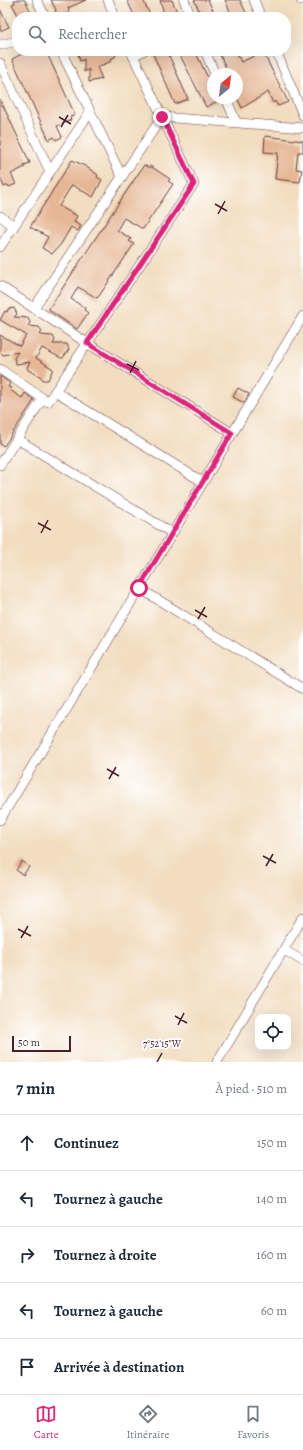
<!DOCTYPE html>
<html lang="fr">
<head>
<meta charset="utf-8">
<style>
	body { margin:0; font-family:Alegreya,serif; background:#f2f2f3; color:#1f2937 }
	.controls { position:absolute; right:12px; bottom:12px; display:grid; overflow:hidden; border-radius:8px; box-shadow:0 4px 16px #0002 }
	.controls button { width:36px; height:36px; display:grid; place-items:center; padding:0; border:0; border-bottom:1px solid #e0e1e3; background:#fff; color:#1f2937; font:20px sans-serif }
	.compass { position:absolute; left:207px; top:68px; width:36px; height:36px; border-radius:50%; background:#fff; box-shadow:0 4px 16px #0002; rotate:29deg }
	.scale { position:absolute; left:12px; bottom:10px; width:59px; box-sizing:border-box; padding-left:4px; border:2px solid #4a1f2b; border-top:0; font-size:11px; line-height:14px; white-space:nowrap; color:#4a1f2b; -webkit-text-stroke:3px #fff; paint-order:stroke }
	.stop { position:absolute; width:12px; height:12px; margin:-9px; border:3px solid #db2777; border-radius:50%; background:#fff }
	.stop.end { background:#db2777; border-color:#fff; box-shadow:0 1px 4px #0008 }
	.list { margin:0; padding:0; list-style:none }
	h2 { display:flex; justify-content:space-between; align-items:center; height:52px; margin:0; padding:0 16px; font-size:17px }
	h2 small { font-size:13px; font-weight:400; color:#747a83 }
	.list li { display:grid; grid-template-columns:26px 1fr auto; gap:12px; align-items:center; box-sizing:border-box; height:56px; padding:0 16px; border-top:1px solid #e0e1e3 }
	.list b { display:block; font-size:15px; white-space:nowrap }
	.list em { font-size:13px; font-style:normal; color:#747a83 }
	.icon { flex:none; width:22px; height:22px; fill:none; stroke:currentColor; stroke-width:2; stroke-linecap:round; stroke-linejoin:round }
	.map { position:relative; flex:none; width:303px; height:1062px; overflow:hidden }
	.search { position:absolute; background:#fff; box-shadow:0 4px 16px #0002; left:12px; right:12px; top:12px; height:44px; display:flex; align-items:center; gap:10px; box-sizing:border-box; padding:0 14px; border-radius:16px; color:#747a83; font-size:15px }
	.sheet { height:332px; background:#fff }
	nav { display:flex; justify-content:space-around; align-items:center; box-sizing:border-box; height:56px; border-top:1px solid #e0e1e3; background:#fff; font-size:11px; color:#747a83 }
	nav a { display:grid; justify-items:center; gap:2px }
	nav .on { color:#db2777 }
	.map>svg:first-child { display:block }
	.building { fill:#e6b795 }
	.lines { fill:none; stroke-linecap:round; stroke-linejoin:round }
	.street-casing { stroke:#633c41; stroke-width:10 }
	.street { stroke:#fff; stroke-width:9 }
	.route { stroke:#db2777; stroke-width:5 }
	.ticks { fill:none; stroke:#4a1f2b; stroke-width:1.5 }
	.ticks-label { font-size:10px; text-anchor:middle; fill:#4a1f2b; stroke:#fff; stroke-width:3.5; stroke-linejoin:round; paint-order:stroke }
</style>
</head>
<body>
<div class="map">
<svg width="303" height="1062" viewBox="0 0 303 1062">
	<rect width="100%" height="100%" fill="#fff"/>
	<filter id="ink" filterUnits="userSpaceOnUse"><feTurbulence type="fractalNoise" baseFrequency=".025" numOctaves="2"/><feDisplacementMap in="SourceGraphic" scale="8" xChannelSelector="R" yChannelSelector="G"/><feConvolveMatrix kernelMatrix="1 2 1 2 8 2 1 2 1" color-interpolation-filters="sRGB"/></filter>
	<filter id="wash" filterUnits="userSpaceOnUse"><feTurbulence type="fractalNoise" baseFrequency=".012" numOctaves="4" result="noise"/><feDisplacementMap in="SourceGraphic" scale="16" xChannelSelector="R" yChannelSelector="G"/><feGaussianBlur stdDeviation="0.9" result="paint"/><feColorMatrix in="noise" values="0 0 0 0 0 0 0 0 0 0 0 0 0 0 0 0 0 1.4 0 .05"/><feComposite in="paint" operator="in"/></filter>
	<g filter="url(#wash)">
		<rect width="100%" height="100%" fill="#f2ddc0"/>
		<g id="blocks">
			<g class="building">
				<path d="M14,0H25L33,17H19L12,4L15,3Z"/>
				<path d="M51,0H86L68,8L69,11L68,13L60,17L54,15L56,10Z"/>
				<path d="M127,0H143L151,17H135Z"/>
				<path d="M160,0H172L179,17H165Z"/>
				<path d="M194,0H208L216,17H202Z"/>
				<path d="M225,0H240L248,17H229L232,16Z"/>
				<path d="M0,9L9,27L0,31Z"/>
				<path d="M28,51H46L75,115L70,117L71,120L57,126L62,137L56,140L54,137L49,140L12,59Z"/>
				<path d="M84,51H114L116,56L111,59L112,61L97,67L102,79L89,82V69L84,72V59L80,61L78,54Z"/>
				<path d="M159,51H164L165,54L168,53L188,99L175,104L153,54Z"/>
				<path d="M178,51H195L213,88V98H220V100L206,107Z"/>
				<path d="M228,51H236L241,62L263,52L288,102L278,106L275,101L273,103L268,92L242,108L237,98V74H229L220,55Z"/>
				<path d="M0,99L30,163L24,165L25,167L11,174L16,184L9,187L8,185L4,187L0,177Z"/>
				<path d="M265,136L303,141V152H298L296,169L302,170L300,182L275,179L278,153L264,152Z"/>
				<path d="M72,160L85,166L98,175L97,177L102,180L93,197L72,185L67,193L59,206L77,216L74,222L81,226L78,231L71,227L61,244L52,254L42,248L48,237L30,227Z"/>
				<path d="M144,165L149,168L150,166L170,179L168,181L173,184L143,229L124,218L117,230L131,239L129,241L134,244L99,296L97,298L78,287L71,299L85,308L84,310L88,313L77,329L49,310L50,307Z"/>
				<path d="M14,308L17,314L14,317L28,318L30,323L28,326L39,327L42,331L40,335L53,336L55,340L53,344H67L69,349L63,358H61L42,348L36,358L53,369L48,380H43L40,376L28,370L27,367L30,362L16,364L14,358L18,352L3,355L0,352V335L20,346L26,335L0,320L5,311L7,312L8,309Z"/>
				<path d="M0,376L10,383L8,387L11,388L10,390L22,398L25,393L34,400L4,446L0,444Z"/>
				<path d="M238,388L249,394L244,403L233,397Z"/>
				<path d="M22,861L29,867L23,875L16,870Z"/>
			</g>
		</g>
	</g>
	<g filter="url(#ink)">
		<use href="#blocks" fill-opacity="0" stroke="#633c41" stroke-width="1"/>
		<g class="lines">
			<g class="street-casing">
				<g id="street">
					<path d="M37,0L45,17"/>
					<path d="M108,0L115,17"/>
					<path d="M184,0L191,17"/>
					<path d="M254,0L261,17"/>
					<path d="M301,0H303"/>
					<path d="M0,45L17,41"/>
					<path d="M61,51L122,177"/>
					<path d="M205,51L215,74"/>
					<path d="M276,51L303,115"/>
					<path d="M133,56L143,51"/>
					<path d="M0,63L50,172"/>
					<path d="M226,98L236,122"/>
					<path d="M0,216L14,226"/>
					<path d="M0,247L90,112"/>
					<path d="M0,286L87,343L232,433"/>
					<path d="M34,308L162,117L303,128"/>
					<path d="M0,369L48,402L194,184L131,51"/>
					<path d="M55,391L203,482"/>
					<path d="M17,439L172,533"/>
					<path d="M0,465L43,398"/>
					<path d="M139,588L303,689"/>
					<path d="M0,820L303,316"/>
					<path d="M284,950L303,961"/>
					<path d="M217,1062L303,917"/>
				</g>
			</g>
			<use href="#street" class="street"/>
		</g>
	</g>
	<g class="lines" filter="url(#ink)">
		<path class="route" d="M139,588L232,433L87,343L194,184L162,117"/>
	</g>
	<path class="ticks" d="M59,117L71,124M61,127L68,115M215,204L227,211M218,214L225,201M127,364L139,370M130,373L136,361M38,523L51,530M41,533L48,520M195,610L207,617M198,619L205,607M107,769L119,776M109,779L116,767M263,856L276,863M266,866L273,854M18,929L31,936M21,938L28,926M175,1016L187,1023M178,1025L184,1013M157,1062L162,1053"/>
	<g class="ticks-label">
		<text x="162" y="1047">7°52'15"W</text>
	</g>
</svg>
<div class="controls">
<button><svg class="icon" aria-label="locate" viewBox="0 0 24 24"><circle cx="12" cy="12" r="6"/><path d="M12 2v4M12 18v4M2 12h4M18 12h4"/></svg></button>
</div>
<svg class="compass" viewBox="-18 -18 36 36"><path d="M0-13l5 13h-10z" fill="#e53935"/><path d="M0 13l5-13h-10z" fill="#747a83"/></svg>
<div class="scale">50 m</div>
<div class="stop" style="left:139px;top:588px"></div>
<div class="stop end" style="left:162px;top:117px"></div>
<div class="search"><svg class="icon" aria-label="search" viewBox="0 0 24 24"><circle cx="10" cy="10" r="6"/><path d="M15 15l6 6"/></svg>Rechercher</div>
</div>
<section class="sheet">
<h2>7 min<small>À pied · 510 m</small></h2>
<ul class="list">
<li><svg class="icon" aria-label="ahead" viewBox="0 0 24 24"><path d="M12 20V5M6 11l6-6 6 6"/></svg><div><b>Continuez</b></div><em>150 m</em></li>
<li><svg class="icon" aria-label="left" viewBox="0 0 24 24"><path d="M17 20v-9H6M10 6l-5 5 5 5"/></svg><div><b>Tournez à gauche</b></div><em>140 m</em></li>
<li><svg class="icon" aria-label="right" viewBox="0 0 24 24"><path d="M7 20v-9h11M14 6l5 5-5 5"/></svg><div><b>Tournez à droite</b></div><em>160 m</em></li>
<li><svg class="icon" aria-label="left" viewBox="0 0 24 24"><path d="M17 20v-9H6M10 6l-5 5 5 5"/></svg><div><b>Tournez à gauche</b></div><em>60 m</em></li>
<li><svg class="icon" aria-label="arrive" viewBox="0 0 24 24"><path d="M6 21V4h12l-3 4 3 4H6"/></svg><div><b>Arrivée à destination</b></div></li>
</ul>
</section>
<nav>
<a class="on"><svg class="icon" aria-label="map" viewBox="0 0 24 24"><path d="M3 6l6-2 6 2 6-2v14l-6 2-6-2-6 2zM9 4v14M15 6v14"/></svg>Carte</a>
<a><svg class="icon" aria-label="directions" viewBox="0 0 24 24"><path d="M12 3l9 9-9 9-9-9zM9 14v-3h6M13 9l2 2-2 2"/></svg>Itinéraire</a>
<a><svg class="icon" aria-label="saved" viewBox="0 0 24 24"><path d="M7 4h10v16l-5-4-5 4z"/></svg>Favoris</a>
</nav>
</body>
</html>
